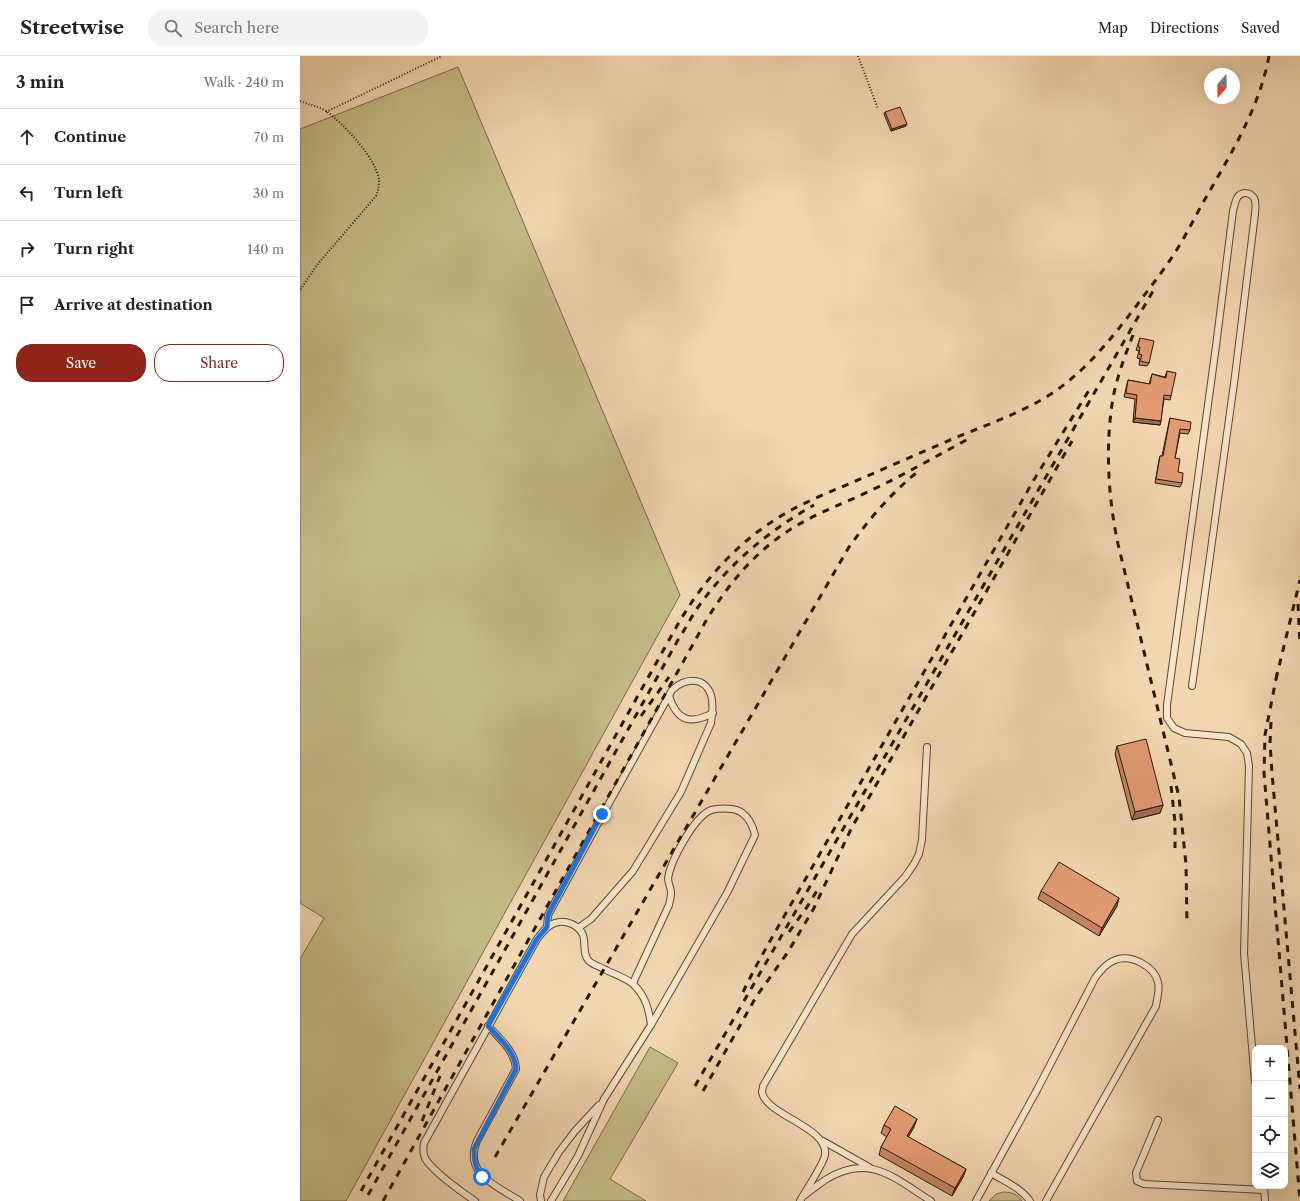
<!DOCTYPE html>
<html lang="en">
<head>
<meta charset="utf-8">
<style>
	body { margin:0; font-family:"Libre Caslon Text",serif; background:#f2f2f2; color:#222 }
	.controls { position:absolute; right:12px; bottom:12px; display:grid; overflow:hidden; border-radius:8px; box-shadow:0 4px 16px #0002 }
	.controls button { width:36px; height:36px; display:grid; place-items:center; padding:0; border:0; border-bottom:1px solid #e0e0e0; background:#fff; color:#222; font:20px sans-serif }
	.compass { position:absolute; left:904px; top:12px; width:36px; height:36px; border-radius:50%; background:#fff; box-shadow:0 4px 16px #0002; rotate:200deg }
	.stop { position:absolute; width:12px; height:12px; margin:-9px; border:3px solid #1a73e8; border-radius:50%; background:#fff }
	.stop.end { background:#1a73e8; border-color:#fff; box-shadow:0 1px 4px #0008 }
	.list { margin:0; padding:0; list-style:none }
	h2 { display:flex; justify-content:space-between; align-items:center; height:52px; margin:0; padding:0 16px; font-size:17px }
	h2 small { font-size:13px; font-weight:400; color:#767676 }
	.list li { display:grid; grid-template-columns:26px 1fr auto; gap:12px; align-items:center; box-sizing:border-box; height:56px; padding:0 16px; border-top:1px solid #e0e0e0 }
	.list b { display:block; font-size:15px; white-space:nowrap }
	.list em { font-size:13px; font-style:normal; color:#767676 }
	.actions { display:flex; gap:8px; padding:12px 16px }
	.actions a { flex:1; padding:9px 0; border:1px solid #8f2418; border-radius:16px; text-align:center; font-size:14px; color:#8f2418 }
	.actions .main { background:#8f2418; color:#fff }
	.icon { flex:none; width:22px; height:22px; fill:none; stroke:currentColor; stroke-width:2; stroke-linecap:round; stroke-linejoin:round }
	.map { position:relative; flex:none; width:1000px; height:1145px; overflow:hidden }
	header { display:flex; align-items:center; gap:24px; box-sizing:border-box; height:56px; padding:0 20px; background:#fff; border-bottom:1px solid #e0e0e0 }
	header strong { font-size:19px }
	nav { display:flex; gap:22px; margin-inline-start:auto; font-size:14px }
	.search { width:280px; height:36px; background:#f2f2f2; display:flex; align-items:center; gap:10px; box-sizing:border-box; padding:0 14px; border-radius:16px; color:#767676; font-size:15px }
	main { display:flex }
	aside { flex:1; background:#fff }
	.map>svg:first-child { display:block }
	.green { fill:#c3bb85; stroke:#766a47 }
	.lines { fill:none; stroke-linecap:round; stroke-linejoin:round }
	.service-casing { stroke:#5a4832; stroke-width:8 }
	.path { stroke:#281809; stroke-width:2; stroke-dasharray:1 2; stroke-linecap:butt }
	.service { stroke:#f7e4cb; stroke-width:6 }
	.rail { stroke:#281809; stroke-width:3; stroke-dasharray:7 7; stroke-linecap:butt }
	.wall { fill:#c28461; stroke:#281809 }
	.shaded-wall { fill:#9e6c4f; stroke:#281809 }
	.building { fill:#e19a71; stroke:#281809 }
	.route { stroke:#1a73e8; stroke-width:5 }
</style>
</head>
<body>
<header>
<strong>Streetwise</strong>
<div class="search"><svg class="icon" aria-label="search" viewBox="0 0 24 24"><circle cx="10" cy="10" r="6"/><path d="M15 15l6 6"/></svg>Search here</div>
<nav><a>Map</a><a>Directions</a><a>Saved</a></nav>
</header>
<main>
<aside>
<h2>3 min<small>Walk · 240 m</small></h2>
<ul class="list">
<li><svg class="icon" aria-label="ahead" viewBox="0 0 24 24"><path d="M12 20V5M6 11l6-6 6 6"/></svg><div><b>Continue</b></div><em>70 m</em></li>
<li><svg class="icon" aria-label="left" viewBox="0 0 24 24"><path d="M17 20v-9H6M10 6l-5 5 5 5"/></svg><div><b>Turn left</b></div><em>30 m</em></li>
<li><svg class="icon" aria-label="right" viewBox="0 0 24 24"><path d="M7 20v-9h11M14 6l5 5-5 5"/></svg><div><b>Turn right</b></div><em>140 m</em></li>
<li><svg class="icon" aria-label="arrive" viewBox="0 0 24 24"><path d="M6 21V4h12l-3 4 3 4H6"/></svg><div><b>Arrive at destination</b></div></li>
</ul>
<div class="actions"><a class="main">Save</a><a>Share</a></div>
</aside>
<div class="map">
<svg width="1000" height="1145" viewBox="0 0 1000 1145">
	<rect width="100%" height="100%" fill="#f2d6af"/>
	<filter id="stains"><feTurbulence type="fractalNoise" baseFrequency=".005" numOctaves="4"/><feColorMatrix values="0 0 0 0 .2 0 0 0 0 .09 0 0 0 0 .02 0 0 0 .5 -.17"/></filter>
	<radialGradient id="worn" r=".72"><stop offset=".6" stop-color="#630" stop-opacity="0"/><stop offset="1" stop-color="#630" stop-opacity=".3"/></radialGradient>
	<g class="green">
		<path d="M158,11L380,539L46,1145H0V903L24,862L0,847V73Z"/>
		<path d="M350,991L378,1007L310,1123L346,1145H263Z"/>
		<path d="M703,1136C711,1136 718,1138 722,1145H689L696,1138Z"/>
	</g>
	<g class="lines">
		<g class="service-casing">
			<g id="service">
				<path d="M892,630L935,320L955,158C955,153 957,147 954,142C952,139 948,137 945,137C936,137 935,148 933,155L916,290L867,649V662L874,672L885,677L929,681L941,688L947,697L949,710L944,897L955,1026"/>
				<path d="M369,640C377,665 390,669 413,657"/>
				<path d="M247,871L248,859L303,758L372,634C384,623 404,619 411,639C414,648 412,658 411,667L381,736L333,815L291,863L278,872"/>
				<path d="M188,970C200,983 215,995 216,1013L177,1085C163,1118 197,1130 220,1145"/>
				<path d="M858,1064L836,1117L837,1125L844,1128L964,1134"/>
				<path d="M523,1085L569,1111"/>
				<path d="M691,1117C704,1125 721,1132 730,1145"/>
				<path d="M964,1131L965,1145"/>
				<path d="M505,1139C511,1134 518,1129 525,1124C569,1096 594,1122 631,1145"/>
				<path d="M175,1145C163,1137 132,1115 125,1102C123,1097 123,1092 124,1087L237,883C242,877 247,869 255,867C265,863 279,869 283,879C286,888 282,898 289,905C293,909 301,911 306,914C314,918 326,922 333,928C345,939 349,953 351,969"/>
				<path d="M241,1145L240,1139L244,1121L259,1096L275,1075L299,1049"/>
				<path d="M251,1145L278,1100L304,1043L351,969L427,837L455,779C452,767 446,755 432,753C425,752 419,752 411,754C394,761 371,804 368,822C368,827 371,832 371,837C371,841 370,845 369,849L333,927"/>
				<path d="M500,1145C505,1136 524,1107 525,1099C529,1071 465,1059 462,1036C462,1034 463,1032 463,1030L552,878L605,821L614,808L619,798L622,784L627,691"/>
				<path d="M676,1145L737,1034L795,922C800,915 807,907 815,904C831,898 854,910 858,926C860,934 857,942 856,950L746,1145"/>
			</g>
		</g>
		<g class="path">
			<path d="M558,0L578,53"/>
			<path d="M0,45C9,49 18,50 26,55C43,67 78,104 79,125C79,131 78,135 76,140L17,209L0,234"/>
			<path d="M26,56L142,0"/>
		</g>
		<use href="#service" class="service"/>
		<g class="rail">
			<path d="M833,279C825,299 817,321 813,342C805,390 808,441 818,488L879,741L886,808L887,869"/>
			<path d="M998,548L1000,590"/>
			<path d="M977,618L965,679L964,717L1000,1145"/>
			<path d="M976,623L1000,524"/>
			<path d="M341,660L369,621"/>
			<path d="M971,666L970,687L972,717L1000,1033"/>
			<path d="M871,730L875,766V792"/>
			<path d="M489,876L507,851L518,833"/>
			<path d="M443,936L455,912L470,885L735,422L791,331"/>
			<path d="M395,1030L853,235"/>
			<path d="M403,1035L456,941L488,896L514,852L551,773L772,385"/>
			<path d="M122,1065L140,1020"/>
			<path d="M195,1101L549,491C570,462 592,436 621,413"/>
			<path d="M61,1135L378,568C402,527 433,491 473,465C497,449 525,438 551,427C586,412 622,396 657,381C689,368 721,357 751,338C786,315 812,282 837,249C847,235 858,222 868,207C880,190 890,171 900,152C927,104 959,55 969,0"/>
			<path d="M68,1139L378,584C386,572 392,559 401,547C431,506 470,474 514,449"/>
			<path d="M83,1145L407,563C429,527 456,495 491,473C518,456 548,446 576,432C609,416 640,398 672,381"/>
		</g>
	</g>
	<g class="wall">
		<path d="M585,56L606,70L591,75L584,58Z"/>
		<path d="M840,282L849,307L847,310L839,309L840,303L837,302L839,295L836,294Z"/>
		<path d="M867,315L871,340L870,344L864,343L860,369L833,366L835,343L824,341L827,328L828,324L849,328L852,318L865,321Z"/>
		<path d="M870,362L890,374L888,378L880,377L875,402L878,416L882,427L880,431L855,427L859,404L860,400H862L869,366Z"/>
		<path d="M817,690L863,749L860,757L832,764L815,698Z"/>
		<path d="M741,835L817,850L799,880L738,843Z"/>
		<path d="M584,1069L614,1071L608,1081L666,1113L663,1121L652,1140L579,1099L581,1091L587,1081L581,1077Z"/>
	</g>
	<g class="shaded-wall">
		<path d="M607,68L606,70L591,75L592,73Z"/>
		<path d="M835,362L861,365L860,369L833,366Z"/>
		<path d="M863,749L860,757L832,764L835,756Z"/>
		<path d="M819,842L817,850L799,880L802,872Z"/>
		<path d="M617,1063L614,1071L604,1088L607,1080Z"/>
		<path d="M666,1113L663,1121L652,1140L655,1132Z"/>
	</g>
	<g class="building">
		<path d="M600,51L607,68L592,73L585,56Z"/>
		<path d="M840,282L854,285L849,307L840,305L842,299L839,298L840,291L838,290Z"/>
		<path d="M867,315L876,317L871,340L864,339L861,365L835,362L837,339L826,337L828,324L850,328L852,318L866,322Z"/>
		<path d="M870,362L891,366L890,374L880,373L875,402L880,403L878,416L883,417L882,427L856,423L860,400H863Z"/>
		<path d="M846,683L863,749L835,756L817,690Z"/>
		<path d="M759,806L819,842L802,872L741,835Z"/>
		<path d="M595,1050L617,1063L607,1080L666,1113L655,1132L581,1091L591,1073L584,1069Z"/>
	</g>
	<g class="lines">
		<path class="route" d="M182,1121C175,1112 174,1104 174,1093L216,1013C215,995 200,983 188,970L237,883L247,871L248,859L302,758"/>
	</g>
	<rect width="100%" height="100%" filter="url(#stains)"/>
	<rect width="100%" height="100%" fill="url(#worn)"/>
</svg>
<div class="controls">
<button>+</button>
<button>−</button>
<button><svg class="icon" aria-label="locate" viewBox="0 0 24 24"><circle cx="12" cy="12" r="6"/><path d="M12 2v4M12 18v4M2 12h4M18 12h4"/></svg></button>
<button><svg class="icon" aria-label="layers" viewBox="0 0 24 24"><path d="M12 4l9 5-9 5-9-5zM3 14l9 5 9-5"/></svg></button>
</div>
<svg class="compass" viewBox="-18 -18 36 36"><path d="M0-13l5 13h-10z" fill="#e53935"/><path d="M0 13l5-13h-10z" fill="#767676"/></svg>
<div class="stop" style="left:182px;top:1121px"></div>
<div class="stop end" style="left:302px;top:758px"></div>
</div>
</main>
</body>
</html>
